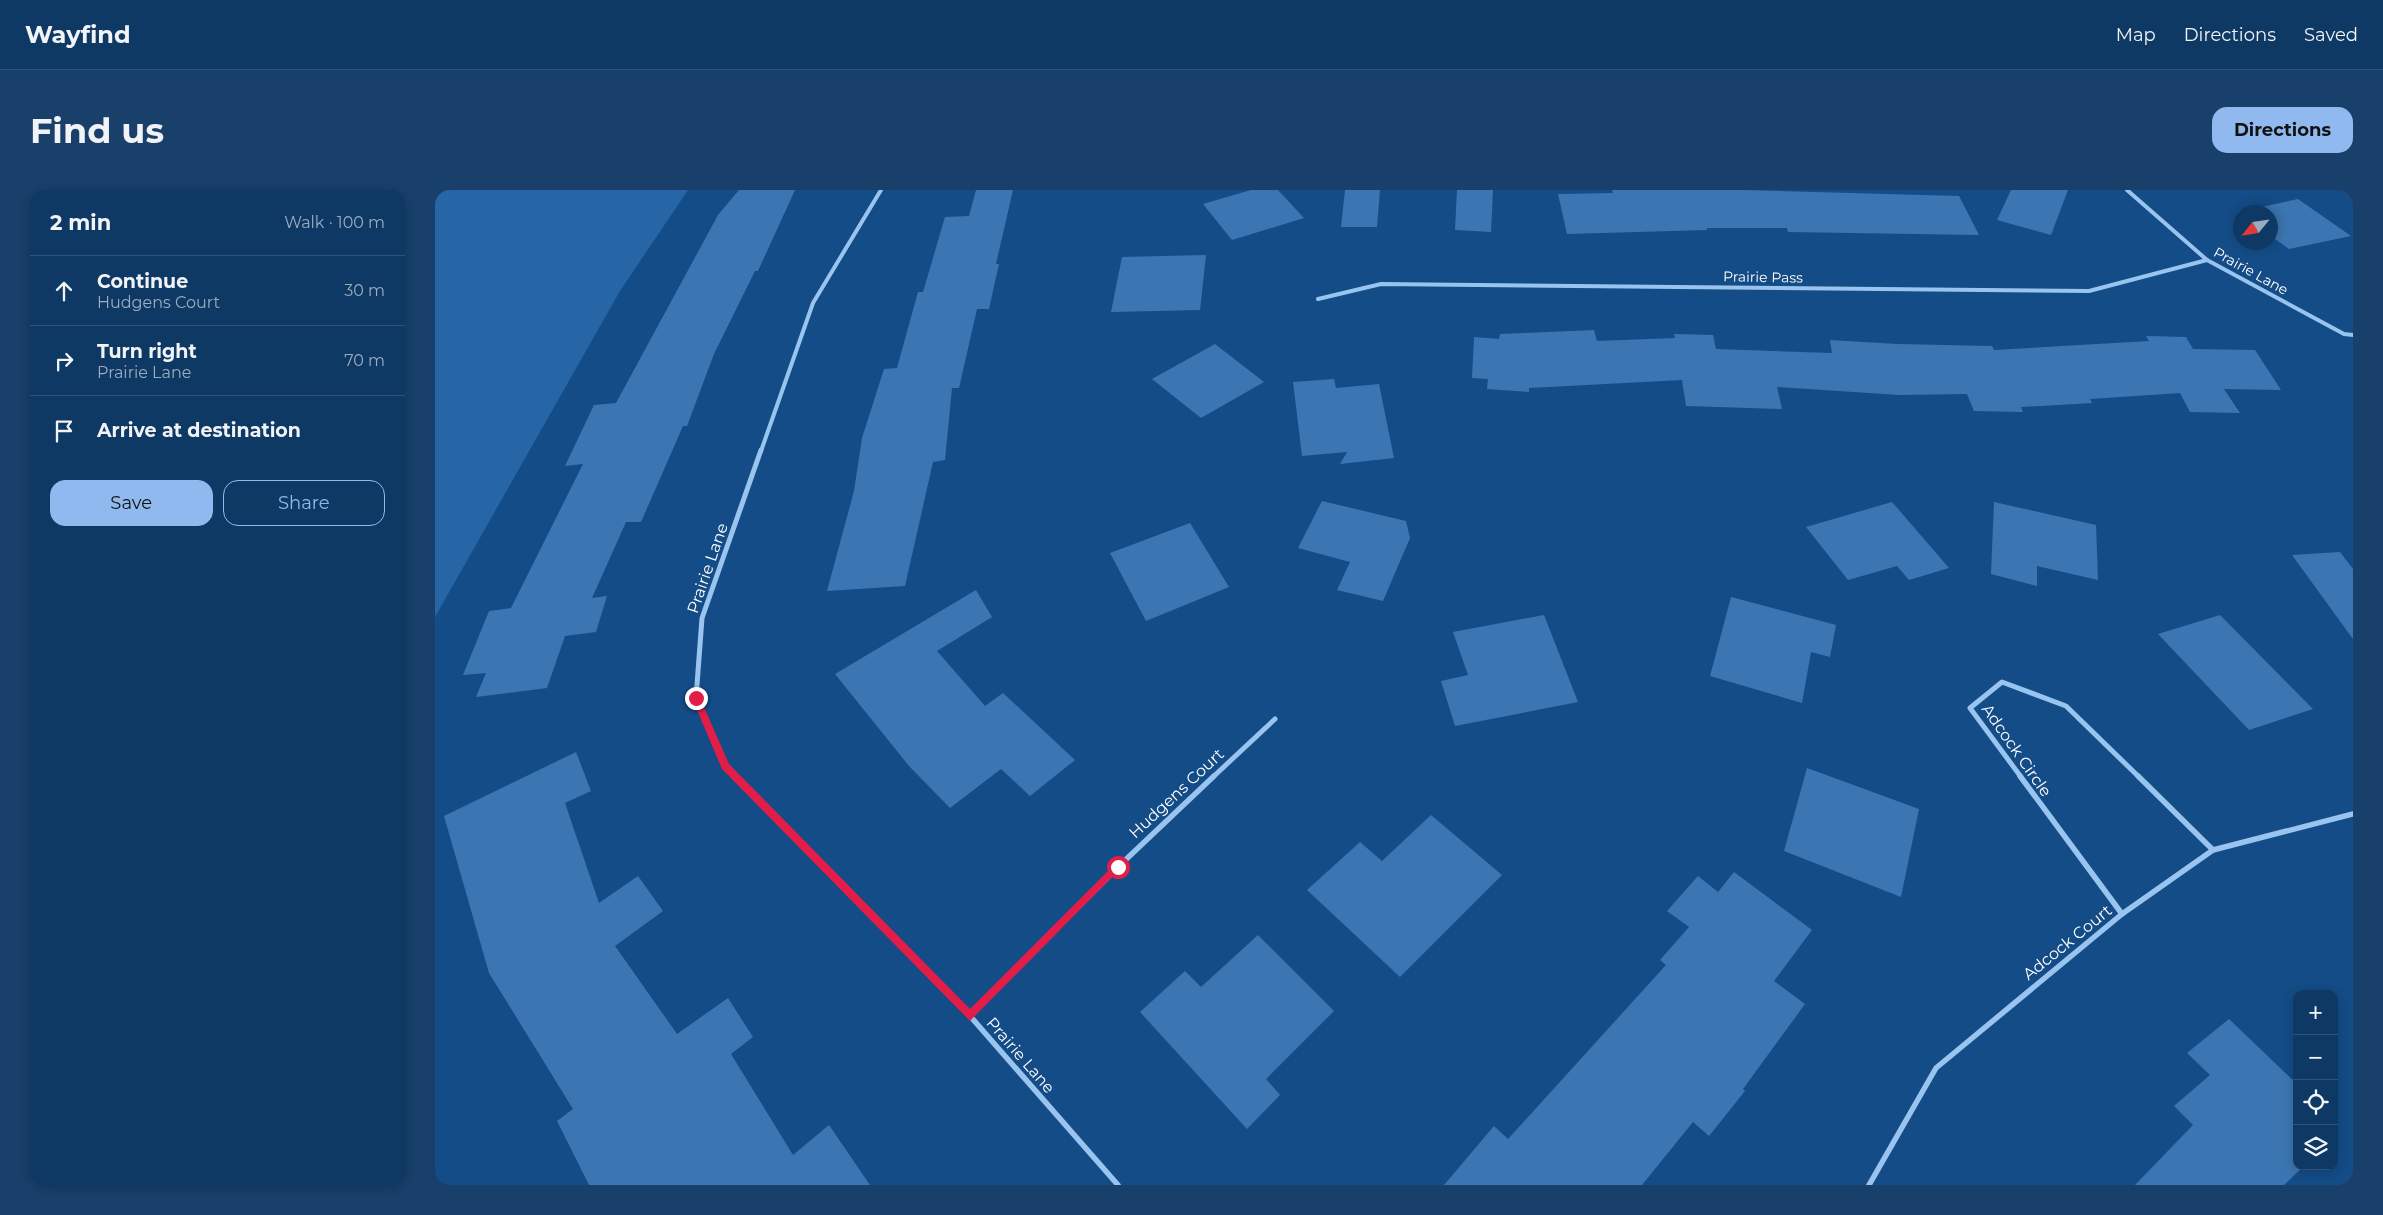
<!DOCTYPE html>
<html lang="en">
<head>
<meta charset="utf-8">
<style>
	body { margin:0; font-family:Montserrat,sans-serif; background:#18406b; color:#f1f3f6 }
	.controls { position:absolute; right:15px; bottom:15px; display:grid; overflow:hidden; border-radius:10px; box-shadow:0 2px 12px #0003 }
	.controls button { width:45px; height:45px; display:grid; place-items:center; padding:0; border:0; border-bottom:1px solid #2f5379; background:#0f3965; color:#f1f3f6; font:25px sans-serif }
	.compass { position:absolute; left:1798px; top:15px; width:45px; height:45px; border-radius:50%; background:#0f3965; box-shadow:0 2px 12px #0003; rotate:240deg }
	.stop { position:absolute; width:15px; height:15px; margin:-11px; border:4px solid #e11d48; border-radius:50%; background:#fff }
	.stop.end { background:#e11d48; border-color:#fff; box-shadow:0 1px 5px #0008 }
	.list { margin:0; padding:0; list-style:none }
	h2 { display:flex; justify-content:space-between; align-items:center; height:65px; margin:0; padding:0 20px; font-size:21px }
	h2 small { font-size:16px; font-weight:400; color:#9bacbf }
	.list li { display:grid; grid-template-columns:32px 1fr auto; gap:15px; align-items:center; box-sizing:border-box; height:70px; padding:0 20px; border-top:1px solid #2f5379 }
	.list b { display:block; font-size:19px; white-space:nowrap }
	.list p { margin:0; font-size:16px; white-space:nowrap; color:#9bacbf }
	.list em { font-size:16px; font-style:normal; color:#9bacbf }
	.actions { display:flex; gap:10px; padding:15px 20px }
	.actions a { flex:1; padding:11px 0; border:1px solid #90b9f0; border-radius:15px; text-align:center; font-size:18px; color:#90b9f0 }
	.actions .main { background:#90b9f0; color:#111 }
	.icon { flex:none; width:28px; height:28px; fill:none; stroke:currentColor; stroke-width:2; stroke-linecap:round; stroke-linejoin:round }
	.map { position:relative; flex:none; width:1918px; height:995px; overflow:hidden; border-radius:15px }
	header { display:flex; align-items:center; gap:30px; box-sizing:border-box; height:70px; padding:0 25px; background:#0f3965; border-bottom:1px solid #2f5379 }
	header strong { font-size:24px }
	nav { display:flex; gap:28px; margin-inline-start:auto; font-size:18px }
	.intro { display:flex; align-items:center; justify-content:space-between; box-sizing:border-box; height:120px; padding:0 30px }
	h1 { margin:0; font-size:35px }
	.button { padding:12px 22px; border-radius:15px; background:#90b9f0; color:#111; font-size:18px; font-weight:700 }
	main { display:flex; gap:30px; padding:0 30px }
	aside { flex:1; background:#0f3965; border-radius:15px; box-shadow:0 2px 12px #0003 }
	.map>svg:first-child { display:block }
	.green { fill:#2666a6 }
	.building { fill:#3c76b2 }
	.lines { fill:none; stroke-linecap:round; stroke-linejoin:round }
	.minor-far2 { stroke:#99c4ef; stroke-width:4 }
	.minor-far1 { stroke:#99c4ef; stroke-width:5 }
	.minor { stroke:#99c4ef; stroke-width:5.5 }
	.route { fill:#e11d48 }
	.labels { text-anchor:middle; stroke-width:4; stroke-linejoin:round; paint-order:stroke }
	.far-street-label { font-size:14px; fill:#fff; stroke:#144c87 }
	.street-label { font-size:16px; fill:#fff; stroke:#144c87 }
</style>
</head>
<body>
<header>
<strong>Wayfind</strong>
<nav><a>Map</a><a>Directions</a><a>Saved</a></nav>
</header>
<div class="intro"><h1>Find us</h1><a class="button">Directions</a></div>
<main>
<aside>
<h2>2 min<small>Walk · 100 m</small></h2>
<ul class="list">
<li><svg class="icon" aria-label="ahead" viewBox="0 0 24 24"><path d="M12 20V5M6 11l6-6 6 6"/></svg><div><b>Continue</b><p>Hudgens Court</p></div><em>30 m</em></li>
<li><svg class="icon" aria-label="right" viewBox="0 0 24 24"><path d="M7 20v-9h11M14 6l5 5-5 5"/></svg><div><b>Turn right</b><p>Prairie Lane</p></div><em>70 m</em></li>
<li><svg class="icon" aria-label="arrive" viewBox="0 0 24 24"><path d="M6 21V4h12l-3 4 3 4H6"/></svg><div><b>Arrive at destination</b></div></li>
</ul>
<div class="actions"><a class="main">Save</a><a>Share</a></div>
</aside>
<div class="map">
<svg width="1918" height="995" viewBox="0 0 1918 995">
	<rect width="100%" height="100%" fill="#144c87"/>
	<path class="green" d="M0,0H253L185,101L0,427Z"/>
	<g class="building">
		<path d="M304,0H360L323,81H320L279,164L252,236H248L206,332H191L157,408L172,406L161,442L130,446L112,498L41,507L51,483L28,485L54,421L76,418L148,274L130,276L159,215L181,213L283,25Z"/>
		<path d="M541,0H578L561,74H564L554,119H542L524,198H517L510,270L498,272L470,396L392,401L419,301L427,248L449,179L462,178L483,102H488L510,27L534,26Z"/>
		<path d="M816,0H843L869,28L797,50L768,14Z"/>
		<path d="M910,0H945L942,37H906Z"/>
		<path d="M1022,0H1058L1056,42L1020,40Z"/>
		<path d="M1177,0H1309L1524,6L1544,45L1353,42L1352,38H1272V40L1132,44L1123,4L1178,3Z"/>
		<path d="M1576,0H1633L1616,45L1562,30Z"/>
		<path d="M1863,9L1916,46L1854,59L1836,46V22L1806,23L1803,22Z"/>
		<path d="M771,65L765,120L676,122L687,67Z"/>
		<path d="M1159,140L1162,151L1240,148L1239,144L1278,145L1281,159L1397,163L1395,150L1462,154L1557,156L1559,160L1714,151L1711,146L1751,147L1758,159L1820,160L1846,200L1789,199L1805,223L1755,222L1745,203L1655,209L1657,213L1586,217L1588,222L1539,221L1532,204L1464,205L1342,197L1347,219L1251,216L1247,190L1094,198V202L1052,199L1053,189L1037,188L1039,147L1064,149L1065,144Z"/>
		<path d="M780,154L829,192L766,228L717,189Z"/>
		<path d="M899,189L901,198L944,194L959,268L905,274L912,262L867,266L858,192Z"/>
		<path d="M887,311L971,331L975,348L948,411L902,400L915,372L863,358Z"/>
		<path d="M1457,312L1514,378L1474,390L1462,376L1413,390L1371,337Z"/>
		<path d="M1559,312L1661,335L1663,390L1602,376V396L1556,384Z"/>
		<path d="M755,333L794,397L711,431L675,363Z"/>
		<path d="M1905,362L1918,379V449L1857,365Z"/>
		<path d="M541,400L557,427L502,461L550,516L568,503L640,570L595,606L566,579L515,618L474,576L400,484Z"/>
		<path d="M1296,407L1401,435L1395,467L1376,462L1367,513L1275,486Z"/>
		<path d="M1109,425L1143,512L1020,536L1006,491L1033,485L1018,442Z"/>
		<path d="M1785,425L1878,519L1814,540L1723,444Z"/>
		<path d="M141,562L156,601L130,613L164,713L203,686L228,721L180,756L242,844L293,808L318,847L296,864L358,965L394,935L435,995H154L122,931L138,919L54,783L9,626Z"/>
		<path d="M1372,578L1484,619L1466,707L1349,661Z"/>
		<path d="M996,625L1067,685L965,787L872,700L925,652L947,671Z"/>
		<path d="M1299,682L1377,740L1339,791L1370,814L1308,899L1310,901L1274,946L1258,932L1207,995H1009L1059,936L1073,949L1231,775L1225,770L1254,737L1232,721L1263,686L1283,702Z"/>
		<path d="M823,745L899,821L831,889L845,905L812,939L705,822L750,781L766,797Z"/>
		<path d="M1794,829L1862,894V976H1869L1849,995H1700L1758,935L1739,916L1775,885L1752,863Z"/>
	</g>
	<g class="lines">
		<g class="minor-far2">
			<path d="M1692,0L1772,70L1909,144L1918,145"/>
			<path d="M883,109L946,94L1654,101L1772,70"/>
			<path d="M326,261L378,113L446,0"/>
		</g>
		<g class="minor-far1">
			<path d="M301,587L291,577L261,508L267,428L326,260"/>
			<path d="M778,587L840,529"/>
			<path d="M1586,587L1535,518L1567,492L1631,516L1704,587"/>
		</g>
		<g class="minor">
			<path d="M300,586L535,826L683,995"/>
			<path d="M1585,586L1687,724"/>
			<path d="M1703,586L1778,660"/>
			<path d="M535,826L683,677L779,586"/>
			<path d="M1434,995L1501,878L1687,724L1778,660L1918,624"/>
		</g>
	</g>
	<path class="route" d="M261,505L265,508L294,574L535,819L680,674H686L687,677L535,831L287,579L257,508Z"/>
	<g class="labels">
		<g class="far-street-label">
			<text transform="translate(1816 81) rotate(29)" y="5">Prairie Lane</text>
			<text transform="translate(1328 87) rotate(1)" y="5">Prairie Pass</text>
		</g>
		<g class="street-label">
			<text transform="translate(272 378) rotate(-71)" y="6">Prairie Lane</text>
			<text transform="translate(1582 560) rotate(55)" y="6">Adcock Circle</text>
			<text transform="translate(741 603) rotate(-43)" y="6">Hudgens Court</text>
			<text transform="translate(1632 752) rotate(-39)" y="6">Adcock Court</text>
			<text transform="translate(586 865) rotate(49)" y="6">Prairie Lane</text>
		</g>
	</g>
</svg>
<div class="controls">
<button>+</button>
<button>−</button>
<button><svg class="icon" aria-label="locate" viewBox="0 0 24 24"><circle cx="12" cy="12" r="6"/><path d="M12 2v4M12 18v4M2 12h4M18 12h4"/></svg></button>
<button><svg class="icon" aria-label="layers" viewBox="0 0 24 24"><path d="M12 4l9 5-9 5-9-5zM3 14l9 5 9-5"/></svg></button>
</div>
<svg class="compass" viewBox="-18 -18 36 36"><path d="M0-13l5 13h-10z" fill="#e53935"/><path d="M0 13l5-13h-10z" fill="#9bacbf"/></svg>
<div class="stop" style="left:683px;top:677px"></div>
<div class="stop end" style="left:261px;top:508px"></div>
</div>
</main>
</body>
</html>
